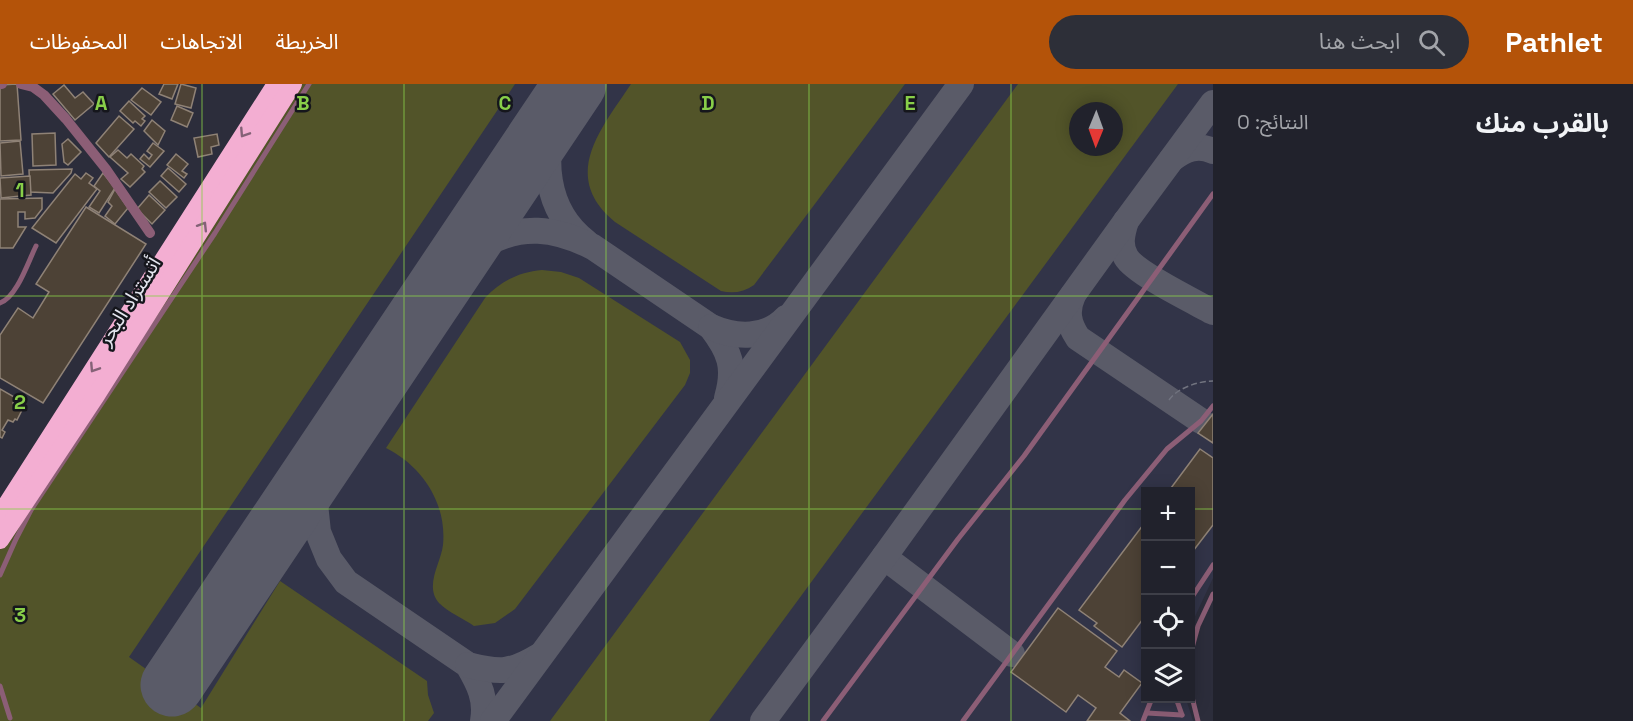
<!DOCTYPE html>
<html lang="ar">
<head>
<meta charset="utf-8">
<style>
	body { margin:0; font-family:"Space Grotesk","Noto Sans Arabic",sans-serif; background:#2d2f38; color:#f1f3f6; direction:rtl }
	.controls { position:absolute; right:18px; bottom:18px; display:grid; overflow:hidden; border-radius:0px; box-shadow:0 3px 15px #0003 }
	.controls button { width:54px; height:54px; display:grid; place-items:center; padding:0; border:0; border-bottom:2px solid #3e3f48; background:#21222c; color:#f1f3f6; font:30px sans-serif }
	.compass { position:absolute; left:1069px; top:18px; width:54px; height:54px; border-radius:50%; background:#21222c; box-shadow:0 3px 15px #0003; rotate:181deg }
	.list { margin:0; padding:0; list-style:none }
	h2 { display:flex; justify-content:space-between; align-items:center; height:78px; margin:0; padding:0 24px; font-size:26px }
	h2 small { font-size:20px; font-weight:400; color:#a2a4a9 }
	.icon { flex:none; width:33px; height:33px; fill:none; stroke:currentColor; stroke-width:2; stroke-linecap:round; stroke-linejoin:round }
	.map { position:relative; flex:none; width:1213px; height:637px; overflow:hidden; direction:ltr }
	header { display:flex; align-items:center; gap:36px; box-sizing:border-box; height:84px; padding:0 30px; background:#b45309; color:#fff }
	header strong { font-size:28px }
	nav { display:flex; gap:33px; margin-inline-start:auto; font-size:21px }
	.search { width:420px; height:54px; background:#2d2f38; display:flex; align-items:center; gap:15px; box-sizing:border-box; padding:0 21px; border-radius:33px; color:#a2a4a9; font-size:22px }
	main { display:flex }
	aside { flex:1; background:#21222c }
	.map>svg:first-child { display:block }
	.built { fill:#323448; fill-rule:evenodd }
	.green { fill:#525429; fill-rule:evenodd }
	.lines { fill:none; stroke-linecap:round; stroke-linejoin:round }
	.taxiway { stroke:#5a5b68; stroke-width:26 }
	.runway { stroke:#5a5b68; stroke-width:63 }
	.building { fill:#4d4236; stroke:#8f8276; stroke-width:1.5 }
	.path { stroke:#71737f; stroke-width:1.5; stroke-dasharray:6 3; stroke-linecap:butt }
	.service { stroke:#8c5e76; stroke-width:5 }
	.minor { stroke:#8c5e76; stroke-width:10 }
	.motorway { stroke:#f3aed2; stroke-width:18 }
	.oneway { stroke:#846277 }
	.grid { fill:none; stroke:#88cf49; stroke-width:1.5; stroke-opacity:0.55 }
	.labels { text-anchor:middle; stroke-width:5; stroke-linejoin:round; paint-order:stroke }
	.street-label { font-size:20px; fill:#e4e6ef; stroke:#15161c }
	.grid-label { font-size:20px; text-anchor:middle; font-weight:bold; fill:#88cf49; stroke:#15161c; stroke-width:5; stroke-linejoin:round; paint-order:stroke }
</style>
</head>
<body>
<header>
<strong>Pathlet</strong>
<div class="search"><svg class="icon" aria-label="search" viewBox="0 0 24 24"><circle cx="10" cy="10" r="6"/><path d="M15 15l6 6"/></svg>ابحث هنا</div>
<nav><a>الخريطة</a><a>الاتجاهات</a><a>المحفوظات</a></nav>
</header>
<main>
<aside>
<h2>بالقرب منك<small>النتائج: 0</small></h2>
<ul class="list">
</ul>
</aside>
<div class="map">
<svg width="1213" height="637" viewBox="0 0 1213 637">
	<rect width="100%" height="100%" fill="#2c2d3b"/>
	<path class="built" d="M302,0H1213V352L1209,357L1213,360V494L1191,541L1190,408H1146V614L1186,615L1193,637H0V476ZM1078,27H1114V63H1078Z"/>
	<g class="green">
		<path d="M298,0H515L129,573L201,624L280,497L427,597L428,611L434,629L428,637H0V457Z"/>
		<path d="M631,0H905L754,201C744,208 733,210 721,207L615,138C559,92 602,44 631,0Z"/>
		<path d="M1018,0H1178L709,637H550ZM1078,27H1114V63H1078Z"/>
		<path d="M542,186L561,188L579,194L680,258L690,276V289L685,301L515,525L495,539L474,542C464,535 448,528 439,519C424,502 441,479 443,461C447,419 422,382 386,364L485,214C501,197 519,188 542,186Z"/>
	</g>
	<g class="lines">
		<g class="taxiway">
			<path d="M558,26C541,71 544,126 586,158"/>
			<path d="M1172,75C1185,65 1198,60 1213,67"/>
			<path d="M1126,137C1122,150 1119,161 1126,173C1135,189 1195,218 1213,228"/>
			<path d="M436,208C445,196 454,181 466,171C470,167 477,165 482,162C521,139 555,144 593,163L711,243C730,268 736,283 727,314"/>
			<path d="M1073,211C1066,227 1068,239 1078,254L1201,337"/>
			<path d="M711,243C736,254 766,255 786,234"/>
			<path d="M321,379L315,420L318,448L329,475L346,498L468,581C479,600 487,615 483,637"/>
			<path d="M884,473L1012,570"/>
			<path d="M468,581C500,589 511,589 539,572"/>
			<path d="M493,637L961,0"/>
			<path d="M763,637L884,473L1126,137L1213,19"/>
		</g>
		<path class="runway" d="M172,601L575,0"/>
	</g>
	<g class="building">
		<path d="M17,0L21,56L0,57V1Z"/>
		<path d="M164,0H178L172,15L159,10Z"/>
		<path d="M181,0L196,4L191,24L175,20Z"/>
		<path d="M64,1L75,14L83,8L94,20L75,36L53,10Z"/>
		<path d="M142,4L161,18L151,31L131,16Z"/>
		<path d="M129,17L145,32L142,35L145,37L141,42L135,37L133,39L120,27Z"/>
		<path d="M177,22L193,29L187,43L171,36Z"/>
		<path d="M119,32L134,45L109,73L96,59Z"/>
		<path d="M152,36L165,47L158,61L144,47Z"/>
		<path d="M55,49L56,81L33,82L32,50Z"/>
		<path d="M217,50L219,61L211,63L212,70L198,73L194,54Z"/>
		<path d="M68,55L81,68L68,81L64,78L62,60Z"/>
		<path d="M20,57L23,90L1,92L0,59Z"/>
		<path d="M153,59L164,67L150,83L140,75L144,70L149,75L152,71L147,67Z"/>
		<path d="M118,66L127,74L131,70L144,82L142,85L145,88L130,103L121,95L128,89L110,73Z"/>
		<path d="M176,70L188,80L182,87L187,90L184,94L167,81Z"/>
		<path d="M168,84L186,100L179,108L161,92Z"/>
		<path d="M72,85L71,89L53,109L30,108L29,86Z"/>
		<path d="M86,89L93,94L89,99L97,105L56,159L32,144L75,90L81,95Z"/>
		<path d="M103,89L115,104L99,129L89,123L100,107L94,102Z"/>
		<path d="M30,92L31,111L1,114L0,94Z"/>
		<path d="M160,97L177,113L166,124L149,108Z"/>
		<path d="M115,105L128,124L115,140L105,132L112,122L108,118Z"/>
		<path d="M149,111L165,126L152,140L137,125Z"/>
		<path d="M42,114V125L35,134L25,135V128H18V143H26L13,164H0V115Z"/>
		<path d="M86,123L146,160L43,319L0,294V251L18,224L33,234L49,208L36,200Z"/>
		<path d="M0,305L16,314L13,319L23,324L17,336L15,335L13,338L8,336L2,346L5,348L2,354L0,353Z"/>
		<path d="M1213,330V359L1198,349Z"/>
		<path d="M1200,365L1213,374V441L1190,471V408H1168Z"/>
		<path d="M1146,437V531L1122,563L1094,542L1097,539L1079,526Z"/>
		<path d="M1058,524L1117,567L1105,583L1119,593L1124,586L1142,599L1120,629L1130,637H1087L1096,624L1078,611L1066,628L1011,588Z"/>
	</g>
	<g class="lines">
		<path class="path" d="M1169,316C1177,304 1199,297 1213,297"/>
		<g class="service">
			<path d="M0,219C17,213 28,178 36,162"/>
			<path d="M0,491L16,455L31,426L215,149L309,0"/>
			<path d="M1190,516L1213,481"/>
			<path d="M1190,571L1198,542L1213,510"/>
			<path d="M0,602L10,634"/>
			<path d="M1190,605L1198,637"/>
			<path d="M1176,614L1182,631"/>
			<path d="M1147,629L1182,631"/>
			<path d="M823,637L958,455L1024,372L1213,110"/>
			<path d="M963,637L1125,416L1167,365L1201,337L1213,322"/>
			<path d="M1143,637L1152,614"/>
		</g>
		<g class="minor">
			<path d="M0,0H2"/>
			<path d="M21,0L33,3L44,11L66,35L106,85L150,149"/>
		</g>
		<g class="motorway">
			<path d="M0,431L276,0"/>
			<path d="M0,456L97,310L293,0"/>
		</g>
	</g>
	<defs><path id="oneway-chevron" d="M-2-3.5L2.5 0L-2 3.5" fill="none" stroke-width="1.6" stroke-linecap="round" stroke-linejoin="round" transform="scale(1.5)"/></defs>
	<g class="oneway">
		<use href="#oneway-chevron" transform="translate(244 49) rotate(123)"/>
		<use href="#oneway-chevron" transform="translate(203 142) rotate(-58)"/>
		<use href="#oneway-chevron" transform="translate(94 284) rotate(123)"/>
	</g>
	<path class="grid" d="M202,0V637M404,0V637M606,0V637M809,0V637M1011,0V637M0,212H1213M0,425H1146M1190,425H1213"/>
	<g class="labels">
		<g class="street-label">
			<text transform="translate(129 217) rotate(-58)" y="7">أتستراد البحر</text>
		</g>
	</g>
	<g class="grid-label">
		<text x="101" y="26">A</text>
		<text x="303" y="26">B</text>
		<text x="505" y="26">C</text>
		<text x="708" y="26">D</text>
		<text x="910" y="26">E</text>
		<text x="20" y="113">1</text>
		<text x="20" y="325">2</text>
		<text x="20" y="538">3</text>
	</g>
</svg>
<div class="controls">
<button>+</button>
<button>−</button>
<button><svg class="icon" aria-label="locate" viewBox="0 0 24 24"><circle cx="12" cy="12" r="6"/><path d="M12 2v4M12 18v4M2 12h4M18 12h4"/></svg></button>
<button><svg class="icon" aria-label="layers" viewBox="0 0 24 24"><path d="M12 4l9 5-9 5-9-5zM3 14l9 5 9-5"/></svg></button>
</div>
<svg class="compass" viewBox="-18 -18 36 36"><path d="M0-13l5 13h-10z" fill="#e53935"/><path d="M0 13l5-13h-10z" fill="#a2a4a9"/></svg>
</div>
</main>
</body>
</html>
